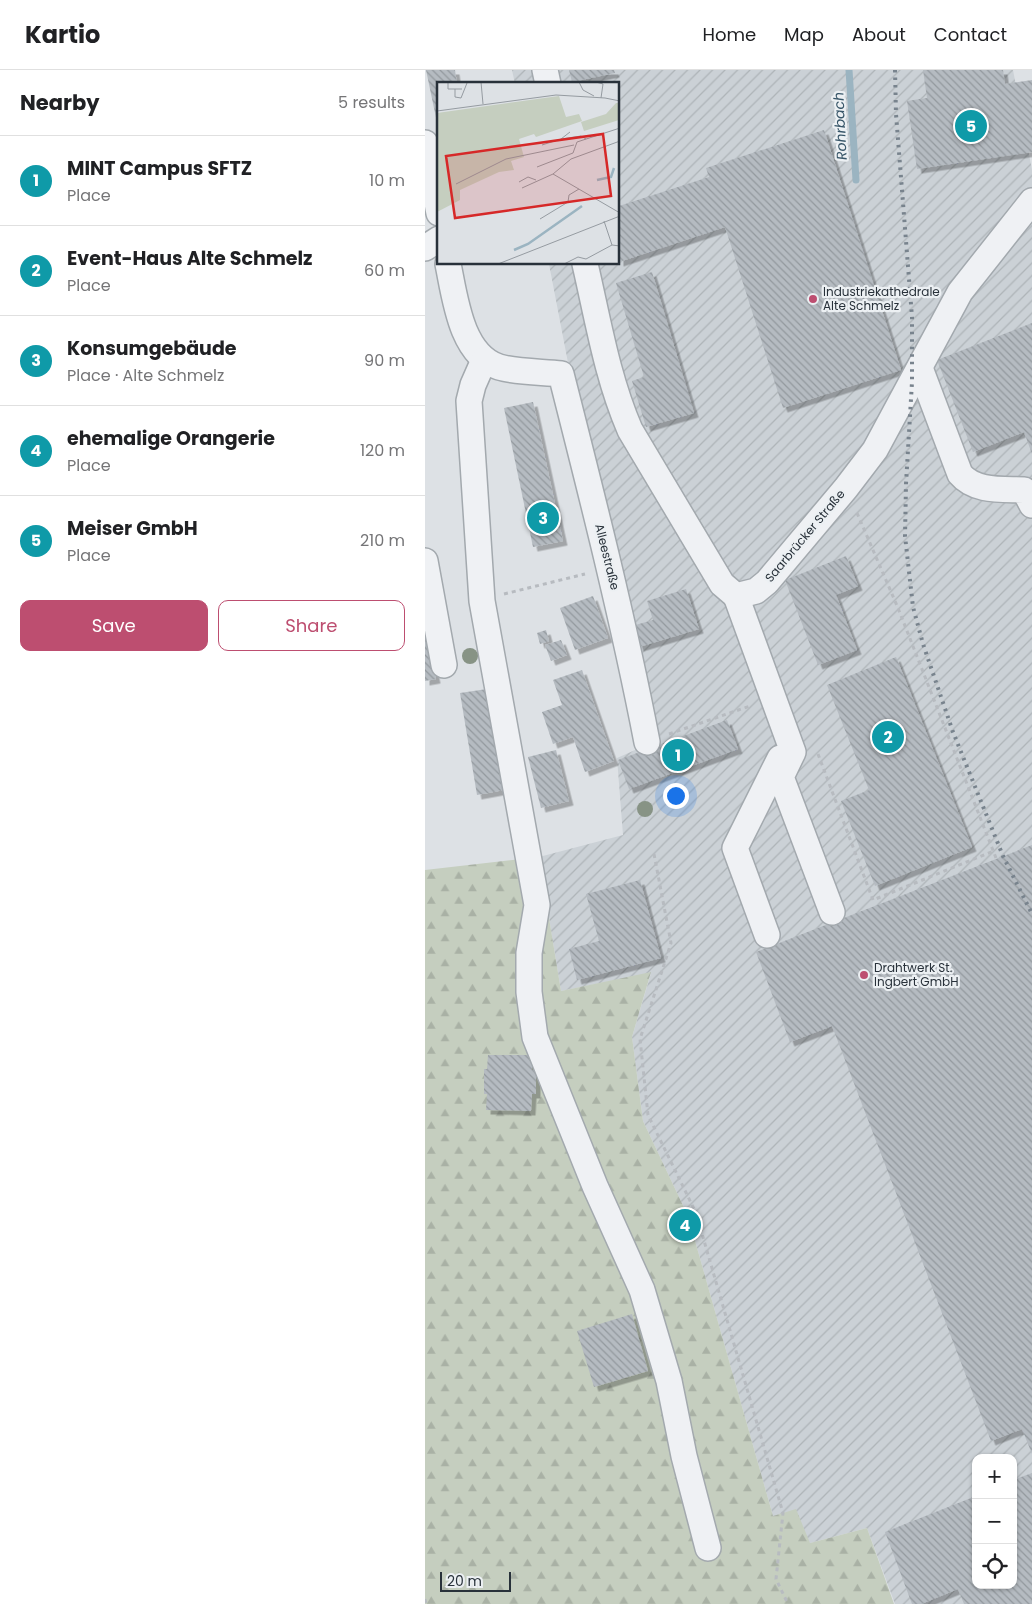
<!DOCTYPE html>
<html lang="en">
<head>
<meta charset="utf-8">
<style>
	body { margin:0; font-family:Poppins,sans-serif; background:#f2f2f2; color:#202124 }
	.controls { position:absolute; right:15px; bottom:15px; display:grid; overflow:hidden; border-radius:10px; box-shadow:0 1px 4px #0004 }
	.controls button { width:45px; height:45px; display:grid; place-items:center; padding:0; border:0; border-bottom:1px solid #e0e0e0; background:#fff; color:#202124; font:25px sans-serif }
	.scale { position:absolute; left:15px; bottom:12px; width:71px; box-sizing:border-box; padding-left:5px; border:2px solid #28313a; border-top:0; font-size:14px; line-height:18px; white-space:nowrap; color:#28313a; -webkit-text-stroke:4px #ecf0f3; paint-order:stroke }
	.you { position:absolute; left:250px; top:725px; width:18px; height:18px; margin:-12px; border:4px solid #fff; border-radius:50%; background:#1a73e8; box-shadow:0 0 0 8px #1a73e833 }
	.badge { display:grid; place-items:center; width:32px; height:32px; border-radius:50%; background:#bd4e70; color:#fff; font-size:16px; font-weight:700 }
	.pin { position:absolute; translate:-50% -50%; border:2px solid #fff; box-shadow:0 1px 5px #0006 }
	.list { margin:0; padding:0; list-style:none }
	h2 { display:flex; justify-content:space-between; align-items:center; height:65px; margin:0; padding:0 20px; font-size:21px }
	h2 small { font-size:16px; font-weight:400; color:#757577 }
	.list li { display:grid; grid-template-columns:32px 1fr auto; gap:15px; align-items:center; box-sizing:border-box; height:90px; padding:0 20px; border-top:1px solid #e0e0e0 }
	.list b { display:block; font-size:19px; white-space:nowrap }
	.list p { margin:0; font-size:16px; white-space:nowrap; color:#757577 }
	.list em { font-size:16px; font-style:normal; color:#757577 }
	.actions { display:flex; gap:10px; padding:15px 20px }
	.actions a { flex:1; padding:11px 0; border:1px solid #bd4e70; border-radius:10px; text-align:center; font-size:18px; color:#bd4e70 }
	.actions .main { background:#bd4e70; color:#fff }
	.icon { flex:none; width:28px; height:28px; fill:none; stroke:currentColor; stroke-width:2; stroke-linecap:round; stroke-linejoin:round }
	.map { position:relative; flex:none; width:607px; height:1534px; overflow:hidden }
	header { display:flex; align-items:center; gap:30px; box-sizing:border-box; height:70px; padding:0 25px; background:#fff; border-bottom:1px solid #e0e0e0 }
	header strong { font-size:24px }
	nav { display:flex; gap:28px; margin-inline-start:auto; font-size:18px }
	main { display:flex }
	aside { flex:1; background:#fff }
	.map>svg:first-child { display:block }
	.industrial { fill:url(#industrial-furrows); fill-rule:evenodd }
	.forest { fill:url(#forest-firs) }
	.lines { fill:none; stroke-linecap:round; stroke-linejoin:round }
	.stream { stroke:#9bb4c1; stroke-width:7 }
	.building { fill:url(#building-back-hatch); filter:url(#shadow) }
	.minor-casing { stroke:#a3a9ae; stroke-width:28 }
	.path { stroke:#b7bbc0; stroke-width:3; stroke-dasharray:4 4; stroke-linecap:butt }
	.minor { stroke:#eff1f4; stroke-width:25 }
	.rail { stroke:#78838d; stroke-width:4; stroke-dasharray:2.5 5; stroke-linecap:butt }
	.tree { fill:#879385 }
	.poi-dot { fill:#bd4e70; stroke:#ecf0f3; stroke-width:2 }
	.labels { text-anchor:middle; stroke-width:4.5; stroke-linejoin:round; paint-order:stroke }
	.poi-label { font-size:12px; fill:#28313a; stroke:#ecf0f3; text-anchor:start }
	.street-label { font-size:12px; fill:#28313a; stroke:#ecf0f3 }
	.water-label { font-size:14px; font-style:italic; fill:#375568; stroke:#ecf0f3 }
	.inset-river { fill:none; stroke:#9bb4c1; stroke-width:2.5 }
	.inset-road { fill:none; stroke:#959ba1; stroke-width:1 }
	.view { fill:#d62828; fill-opacity:0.15; stroke:#d62828; stroke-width:2.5 }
	.inset-edge { fill:none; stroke:#28313a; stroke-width:2.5 }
</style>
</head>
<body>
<header>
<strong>Kartio</strong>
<nav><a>Home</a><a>Map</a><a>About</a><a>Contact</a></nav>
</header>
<main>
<aside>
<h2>Nearby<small>5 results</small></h2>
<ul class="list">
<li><span class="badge" style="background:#0f9aa8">1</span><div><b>MINT Campus SFTZ</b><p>Place</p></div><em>10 m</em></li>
<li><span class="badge" style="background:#0f9aa8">2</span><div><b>Event-Haus Alte Schmelz</b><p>Place</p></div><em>60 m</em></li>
<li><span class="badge" style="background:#0f9aa8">3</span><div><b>Konsumgebäude</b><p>Place · Alte Schmelz</p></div><em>90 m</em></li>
<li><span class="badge" style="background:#0f9aa8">4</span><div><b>ehemalige Orangerie</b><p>Place</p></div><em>120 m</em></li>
<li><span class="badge" style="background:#0f9aa8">5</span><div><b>Meiser GmbH</b><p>Place</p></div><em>210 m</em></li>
</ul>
<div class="actions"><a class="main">Save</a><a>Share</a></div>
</aside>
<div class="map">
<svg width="607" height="1534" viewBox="0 0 607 1534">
	<defs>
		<pattern id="industrial-furrows" width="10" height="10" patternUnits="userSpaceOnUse" patternTransform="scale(1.25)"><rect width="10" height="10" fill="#cbd1d6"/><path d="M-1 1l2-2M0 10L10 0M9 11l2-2" fill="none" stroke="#aeb4b8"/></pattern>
		<pattern id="forest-firs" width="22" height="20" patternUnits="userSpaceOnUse" patternTransform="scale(1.25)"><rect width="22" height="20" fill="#c5cebf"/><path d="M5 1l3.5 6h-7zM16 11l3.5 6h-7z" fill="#a9b1a5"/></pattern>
		<pattern id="building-back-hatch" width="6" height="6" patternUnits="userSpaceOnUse" patternTransform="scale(1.25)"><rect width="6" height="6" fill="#b5bbc1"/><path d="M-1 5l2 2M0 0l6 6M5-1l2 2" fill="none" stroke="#93999e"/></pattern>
		<filter id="shadow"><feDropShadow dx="4.5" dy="4.5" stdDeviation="0" flood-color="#0004"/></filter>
	</defs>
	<rect width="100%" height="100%" fill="#dde1e5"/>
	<path class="industrial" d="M87,0H588L607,100V1534H470L442,1458L385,1473L348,1446L263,1146L218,1051L207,967L226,903L136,921L114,787L198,765L192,688L217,677L124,194H194V14H90ZM551,1388H588V1515H551Z"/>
	<path class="forest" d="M114,787L136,921L226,902L207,967L218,1051L263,1146L348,1446L371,1439L385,1473L442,1458L469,1534H0V800Z"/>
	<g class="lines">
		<path class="stream" d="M424,0L431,110"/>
	</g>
	<g class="building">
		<path d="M1,0H30L32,14H14V62Z"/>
		<path d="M144,0H189L190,3L147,12Z"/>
		<path d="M498,0H578L580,14L607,10V82L492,99L482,31L502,28Z"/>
		<path d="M399,60L476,300L358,338L300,157L194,192V136L284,107L281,98Z"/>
		<path d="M227,202L269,343L221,357L207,311L219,307L191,213Z"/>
		<path d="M607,253V384L599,362L548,382L512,290Z"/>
		<path d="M108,332L138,471L108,477L79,338Z"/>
		<path d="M421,486L433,516L411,525L432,580L393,595L360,510Z"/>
		<path d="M261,519L274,559L214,577L207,556L228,550L222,531Z"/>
		<path d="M168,526L183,568L150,580L135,538Z"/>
		<path d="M0,557L11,609L0,611Z"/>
		<path d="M121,560L124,571L115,574L112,563Z"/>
		<path d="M136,570L142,585L126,591L120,575Z"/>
		<path d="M471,587L547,777L450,816L416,731L444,720L402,615Z"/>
		<path d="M157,600L189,691L160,702L148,667L128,674L117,642L137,635L128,610Z"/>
		<path d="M62,619L79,720L52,725L35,623Z"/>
		<path d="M302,650L313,679L204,719L193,690Z"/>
		<path d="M131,680L144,731L116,738L103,687Z"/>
		<path d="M607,775V1384L597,1359L566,1371L407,956L365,972L331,882Z"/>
		<path d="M215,810L236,888L152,910L144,879L174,871L161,824Z"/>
		<path d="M63,985H107V1000H111V1024H107L106,1041L61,1040L62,1024H59V999H62Z"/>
		<path d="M207,1244L223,1301L169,1317L152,1261Z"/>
		<path d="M607,1403V1534H539L533,1519L496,1534H487L460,1462L551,1426V1515H588V1410Z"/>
	</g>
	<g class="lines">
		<g class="minor-casing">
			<g id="minor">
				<path d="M120,0L123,14"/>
				<path d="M0,73L14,143"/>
				<path d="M0,178L14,169"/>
				<path d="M23,194C30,228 36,285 74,297C90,302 119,302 136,304C167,426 198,548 222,672"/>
				<path d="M160,194C173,250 182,307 205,360L297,514L311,526L331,521L342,512L421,418L450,380L535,222L607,131"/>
				<path d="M59,290L48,315L44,331L57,531L112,835L104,883V922L110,967L170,1116L217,1220L244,1311L259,1386L283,1478"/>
				<path d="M495,298L535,404C550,422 577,419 599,420L607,435"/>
				<path d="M0,491L19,595"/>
				<path d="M311,526L368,682L356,707L407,842"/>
				<path d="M342,865L310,778L355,688"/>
			</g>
		</g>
		<g class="path">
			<path d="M432,443L473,538L571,788"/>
			<path d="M79,524L160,504"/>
			<path d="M244,664L325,636"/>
			<path d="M393,684L448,830L569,781"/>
			<path d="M229,784L246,873L215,969L223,1045L271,1143L358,1443L351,1509L363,1534"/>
			<path d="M0,1529L1,1534"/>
		</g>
		<use href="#minor" class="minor"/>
		<path class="rail" d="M470,0L471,44L487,247V312L481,414L480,466L488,537L498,574L528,662L578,786L607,844"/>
	</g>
	<g class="tree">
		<circle cx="45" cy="586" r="8"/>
		<circle cx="220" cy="739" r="8"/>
	</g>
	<g class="poi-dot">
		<circle cx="388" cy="229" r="5"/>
		<circle cx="439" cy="905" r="5"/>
	</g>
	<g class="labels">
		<g class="poi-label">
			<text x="398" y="226">Industriekathedrale<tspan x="398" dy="14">Alte Schmelz</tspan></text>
			<text x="449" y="902">Drahtwerk St.<tspan x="449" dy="14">Ingbert GmbH</tspan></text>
		</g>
		<g class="street-label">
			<text transform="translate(380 466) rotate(-50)" y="4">Saarbrücker Straße</text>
			<text transform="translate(182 487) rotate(76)" y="4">Alleestraße</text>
		</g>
		<g class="water-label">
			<text transform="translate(415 56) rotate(-93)" y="5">Rohrbach</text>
		</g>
	</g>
	<g transform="translate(12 12)">
		<rect width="182" height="182" fill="#dde1e5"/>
		<path d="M122,14L129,35L142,32L145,39L99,55L97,52L82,57L87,75L74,79L77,88L62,90L23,108V118L0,130V31Z" fill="#c5cebf"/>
		<path d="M179,21H182V38L147,49L144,40L169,32Z" fill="#c5cebf"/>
		<path class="inset-river" d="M160,98L174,95L177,86M77,168L91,162L145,124"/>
		<path class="inset-road" d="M11,0V7H25M44,0L46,22M142,0L146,8L157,14M159,0L166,2L164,16M18,7V15L24,16L30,1M168,16L183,19M0,29L119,13L168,16M133,50L124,57L144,54L149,57M183,59L134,77L116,92L183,131M105,63L124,57M100,85L136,71L140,60L183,46M82,100L91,95L99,98M19,102L69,77L137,63M85,106L116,92M103,137L131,120L132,113L142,107M167,139L175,163M61,182L183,134M127,182L141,175L149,177L175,163L183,164"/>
		<path class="view" d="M166,52L174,114L18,136L9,74Z"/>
		<rect width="182" height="182" class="inset-edge"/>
	</g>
</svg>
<div class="controls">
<button>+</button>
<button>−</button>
<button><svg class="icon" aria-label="locate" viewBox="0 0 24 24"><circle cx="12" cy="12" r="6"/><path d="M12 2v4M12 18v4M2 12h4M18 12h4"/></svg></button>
</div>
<div class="scale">20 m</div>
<div class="you"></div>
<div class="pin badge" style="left:253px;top:685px;background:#0f9aa8">1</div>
<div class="pin badge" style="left:463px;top:667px;background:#0f9aa8">2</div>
<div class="pin badge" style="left:118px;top:448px;background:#0f9aa8">3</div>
<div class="pin badge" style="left:260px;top:1155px;background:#0f9aa8">4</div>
<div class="pin badge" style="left:546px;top:56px;background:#0f9aa8">5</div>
</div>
</main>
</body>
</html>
